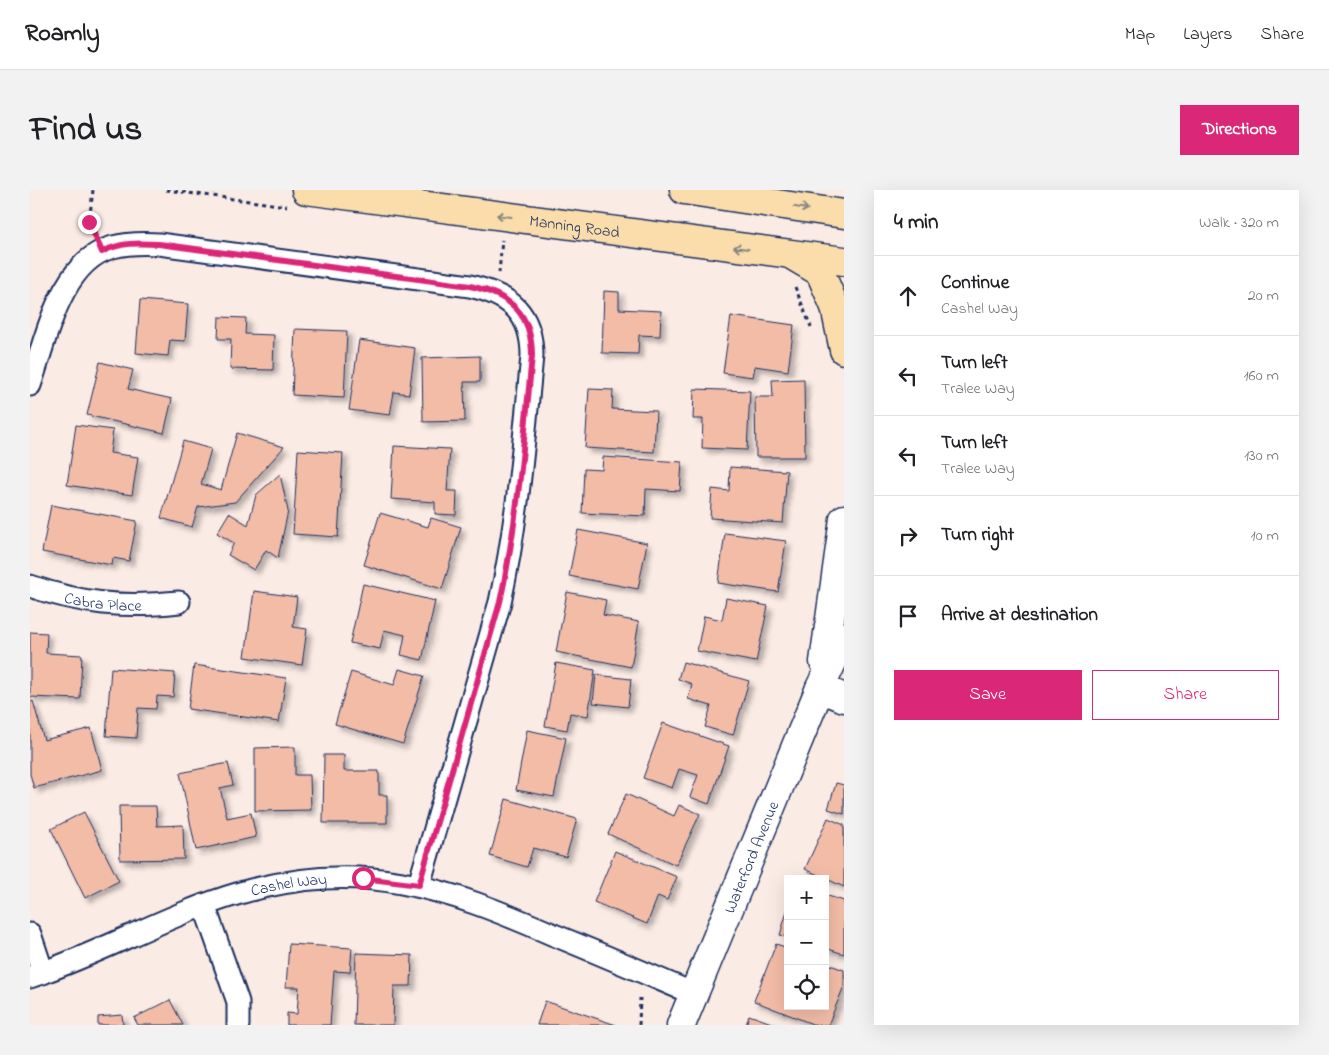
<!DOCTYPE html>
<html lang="en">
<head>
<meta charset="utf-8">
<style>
	body { margin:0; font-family:"Indie Flower",sans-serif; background:#f2f2f2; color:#202124 }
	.controls { position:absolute; right:15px; bottom:15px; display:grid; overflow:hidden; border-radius:0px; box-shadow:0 5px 20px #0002 }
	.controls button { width:45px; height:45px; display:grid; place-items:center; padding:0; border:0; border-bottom:1px solid #e0e0e0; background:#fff; color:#202124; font:25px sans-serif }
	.stop { position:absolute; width:15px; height:15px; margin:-11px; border:4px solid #db2777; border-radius:50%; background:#fff }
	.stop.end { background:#db2777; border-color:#fff; box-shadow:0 1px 5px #0008 }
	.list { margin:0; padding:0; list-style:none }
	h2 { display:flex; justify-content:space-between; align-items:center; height:65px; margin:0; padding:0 20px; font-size:21px }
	h2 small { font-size:16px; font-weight:400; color:#757577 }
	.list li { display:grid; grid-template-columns:32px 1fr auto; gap:15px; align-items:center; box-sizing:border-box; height:80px; padding:0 20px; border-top:1px solid #e0e0e0 }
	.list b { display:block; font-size:19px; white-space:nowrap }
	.list p { margin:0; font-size:16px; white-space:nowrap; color:#757577 }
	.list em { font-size:16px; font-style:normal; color:#757577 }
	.actions { display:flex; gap:10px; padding:15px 20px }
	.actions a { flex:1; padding:11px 0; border:1px solid #db2777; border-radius:0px; text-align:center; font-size:18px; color:#db2777 }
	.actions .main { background:#db2777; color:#fff }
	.icon { flex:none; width:28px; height:28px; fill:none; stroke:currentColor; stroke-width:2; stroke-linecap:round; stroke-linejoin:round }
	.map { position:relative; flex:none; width:814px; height:835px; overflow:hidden; border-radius:0px }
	header { display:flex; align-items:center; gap:30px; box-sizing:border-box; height:70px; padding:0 25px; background:#fff; border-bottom:1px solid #e0e0e0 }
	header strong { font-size:24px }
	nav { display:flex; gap:28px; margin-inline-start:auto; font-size:18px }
	.intro { display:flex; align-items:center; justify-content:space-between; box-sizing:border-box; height:120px; padding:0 30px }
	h1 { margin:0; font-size:35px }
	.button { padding:12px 22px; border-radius:0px; background:#db2777; color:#fff; font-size:18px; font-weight:700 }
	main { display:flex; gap:30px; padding:0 30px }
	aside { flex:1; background:#fff; border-radius:0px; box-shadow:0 5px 20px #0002 }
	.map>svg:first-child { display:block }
	.building { fill:#f3bca7; stroke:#1b2f5e; filter:url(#shadow) }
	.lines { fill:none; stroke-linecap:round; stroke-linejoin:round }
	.minor-casing { stroke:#1b2f5e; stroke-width:25 }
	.tertiary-casing { stroke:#1b2f5e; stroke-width:31 }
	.primary-casing { stroke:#1b2f5e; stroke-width:31 }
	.path { stroke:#1b2f5e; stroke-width:3; stroke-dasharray:4 4; stroke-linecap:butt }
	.minor { stroke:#fff; stroke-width:21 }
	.tertiary { stroke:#fff; stroke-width:28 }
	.primary { stroke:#faddab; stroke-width:28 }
	.oneway { stroke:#8a8684 }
	.route { stroke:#db2777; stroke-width:6 }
	.labels { text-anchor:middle; stroke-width:4.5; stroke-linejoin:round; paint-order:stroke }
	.street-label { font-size:16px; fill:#1b2f5e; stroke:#fff }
</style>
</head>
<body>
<header>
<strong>Roamly</strong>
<nav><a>Map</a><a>Layers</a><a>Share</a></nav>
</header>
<div class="intro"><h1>Find us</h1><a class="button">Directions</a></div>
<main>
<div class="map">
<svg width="814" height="835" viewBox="0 0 814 835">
	<defs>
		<filter id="shadow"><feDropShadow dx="4.5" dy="4.5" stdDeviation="2.5" flood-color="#0004"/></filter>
	</defs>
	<rect width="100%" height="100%" fill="#fbebe5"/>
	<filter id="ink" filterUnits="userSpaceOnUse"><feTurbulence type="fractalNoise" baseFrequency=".02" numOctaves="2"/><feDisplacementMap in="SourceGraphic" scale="10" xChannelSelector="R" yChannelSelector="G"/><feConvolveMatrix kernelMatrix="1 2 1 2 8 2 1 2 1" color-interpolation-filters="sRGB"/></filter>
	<g filter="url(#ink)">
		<g class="building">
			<path d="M574,101L589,102V119L631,121L630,146L609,145L608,164L572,163Z"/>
			<path d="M110,110L158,114L155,151L140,150L138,166L106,163Z"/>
			<path d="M701,126L764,135L758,181L725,176L723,187L693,183Z"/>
			<path d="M189,127L216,128L215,144L244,145L243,180L200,179L201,149H188Z"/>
			<path d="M265,139L317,141L314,208L262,205Z"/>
			<path d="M329,150L385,158L379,204L364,202L360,225L319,220Z"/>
			<path d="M450,166V192H434L435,231L393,232L392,168Z"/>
			<path d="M70,172L103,180L98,199L142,209L134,243L57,225Z"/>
			<path d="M774,189L775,267H726L725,207H743L742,190Z"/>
			<path d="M559,199L583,200L582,219L626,221L624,262L555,258Z"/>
			<path d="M664,199L720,201L717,260L672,258L673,229H663Z"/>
			<path d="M46,235L83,240L80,263L108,267L102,305L37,295Z"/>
			<path d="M207,243L254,257L205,312L168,317L162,337L131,328L153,251L181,259L171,294L191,300Z"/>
			<path d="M364,256L420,259L417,301H427L426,325L405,324V312L361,309Z"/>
			<path d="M268,260L313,263L308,347L263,344Z"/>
			<path d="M573,267L652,272L650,301L616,299L615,326L552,323L554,279L572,280Z"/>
			<path d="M700,277L757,281L753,333L680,328L682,299L699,301Z"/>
			<path d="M250,284L258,321L248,368L236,360L224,380L198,365L204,353L187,343L199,323L218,335L226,305Z"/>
			<path d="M21,315L107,331L99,371L83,368L82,375L12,362Z"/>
			<path d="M350,323L398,337L401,328L431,337L412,399L334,375Z"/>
			<path d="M548,340L617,353L608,399L539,386Z"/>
			<path d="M695,343L756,351L748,402L688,393Z"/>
			<path d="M333,394L405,411L392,470L371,465L375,445L354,440L350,459L320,453Z"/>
			<path d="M224,401L267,407L263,437L277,439L272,475L215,467Z"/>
			<path d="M537,402L576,410L573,425L609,432L601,477L526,462Z"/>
			<path d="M696,408L738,416L726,472L667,461L674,426L692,430Z"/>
			<path d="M0,442L17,443L16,463L52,465L50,509L0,507Z"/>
			<path d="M653,472L719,491L703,545L675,537L681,516L658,509L662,494L648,489Z"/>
			<path d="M526,473L565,480L558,526L540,523L537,540L515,536Z"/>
			<path d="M164,475L256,488L249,532L158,519Z"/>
			<path d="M81,478L145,483L143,507L127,506L126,519L108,518L106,548L76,546Z"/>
			<path d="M369,479L394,486L373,554L305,534L321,482L364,495Z"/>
			<path d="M566,485L601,489L598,517L563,513Z"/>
			<path d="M3,511L14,550L61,538L72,580L4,598L0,584V512Z"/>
			<path d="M633,533L699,556L679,614L660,607L668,585L649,579L642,598L613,588Z"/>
			<path d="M497,540L536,548L524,607L486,600Z"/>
			<path d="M265,557V585H280L281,620L225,621V558Z"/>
			<path d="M294,565H314V581H349V605H357V633H293Z"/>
			<path d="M198,573L203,595L190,598L197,628L221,623L226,647L166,660L150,583Z"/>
			<path d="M806,593L814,595V624L798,619Z"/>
			<path d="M596,604L644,626L649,615L670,624L646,675L578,644Z"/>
			<path d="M476,609L547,629L536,667L503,658L497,677L460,666Z"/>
			<path d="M89,616H126L127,636L153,635L154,669L90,670Z"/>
			<path d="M54,622L89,691L55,708L21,639Z"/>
			<path d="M798,628L814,635V697L775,679Z"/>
			<path d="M585,661L647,687L637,710L628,706L617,734L564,712Z"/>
			<path d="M795,705L814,711V764L795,758Z"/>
			<path d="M758,718V747L750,745Z"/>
			<path d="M259,754L322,758L320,782L304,781L300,835H257V823L267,824L269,797H256Z"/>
			<path d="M746,754L758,758V816H795V773L814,780V796L798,835H785L724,811Z"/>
			<path d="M326,763L382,765L381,796H364L363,835H324Z"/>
			<path d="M140,810L153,835H108L104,828Z"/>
			<path d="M515,811L586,835H507Z"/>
			<path d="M92,825L93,835H68V827Z"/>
			<path d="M719,825L747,835H716Z"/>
		</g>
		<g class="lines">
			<g class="minor-casing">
				<g id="minor">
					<path d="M0,195C16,150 30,71 83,57C98,53 113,53 129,54L440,96C480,105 502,123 502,166C494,248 488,331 470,412L389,695"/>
					<path id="s1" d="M0,396C52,414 94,418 149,412"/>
					<path d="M174,715L208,812V835"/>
					<path d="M0,744L13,783"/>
					<path id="s2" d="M0,787C72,763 138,724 210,703C332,668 413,697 524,745C571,764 617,784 664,804"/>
				</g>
			</g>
			<g class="tertiary-casing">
				<g id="tertiary">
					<path d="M794,472L814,329"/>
					<path d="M790,498L814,508"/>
					<path id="s3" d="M651,835L790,498L814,447"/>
				</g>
			</g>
			<g class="primary-casing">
				<g id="primary">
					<path id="s4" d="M276,0L814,71"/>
					<path d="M654,0L814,24"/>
					<path d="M763,66L790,82L805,117L814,160"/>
				</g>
			</g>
			<g class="path">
				<path d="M63,0L59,32L64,43"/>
				<path d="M136,0L257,16"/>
				<path d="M469,83L472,50"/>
				<path d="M765,97L781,137"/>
				<path d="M609,835L610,808"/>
			</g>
			<use href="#minor" class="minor"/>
			<use href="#tertiary" class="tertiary"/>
			<use href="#primary" class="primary"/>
		</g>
		<defs><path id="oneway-shaft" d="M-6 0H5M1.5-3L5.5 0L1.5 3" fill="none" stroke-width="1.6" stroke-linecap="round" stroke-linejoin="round" transform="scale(1.25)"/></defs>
		<g class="oneway">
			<use href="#oneway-shaft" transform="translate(771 18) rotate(9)"/>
			<use href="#oneway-shaft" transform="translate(474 26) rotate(-172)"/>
			<use href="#oneway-shaft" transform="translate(711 58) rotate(-173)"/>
		</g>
	</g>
	<g class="lines" filter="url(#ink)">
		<path class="route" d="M59,32L72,62C90,52 109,53 129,54L440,96C480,105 502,123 502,166C494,248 488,331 470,412L389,695L333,688"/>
	</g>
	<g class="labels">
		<g class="street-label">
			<text dy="6" stroke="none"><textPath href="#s4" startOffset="271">Manning Road</textPath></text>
			<text dy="6" stroke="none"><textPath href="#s1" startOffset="75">Cabra Place</textPath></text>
			<text dy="6" stroke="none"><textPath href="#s3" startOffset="182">Waterford Avenue</textPath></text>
			<text dy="6" stroke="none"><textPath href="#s2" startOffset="276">Cashel Way</textPath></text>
		</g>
	</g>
</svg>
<div class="controls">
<button>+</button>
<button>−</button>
<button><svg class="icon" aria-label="locate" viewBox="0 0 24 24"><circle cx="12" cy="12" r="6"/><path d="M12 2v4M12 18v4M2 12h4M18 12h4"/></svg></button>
</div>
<div class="stop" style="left:333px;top:688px"></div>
<div class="stop end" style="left:59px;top:32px"></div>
</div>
<aside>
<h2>4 min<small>Walk · 320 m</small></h2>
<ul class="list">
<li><svg class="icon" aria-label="ahead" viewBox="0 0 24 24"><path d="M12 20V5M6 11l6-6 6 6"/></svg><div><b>Continue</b><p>Cashel Way</p></div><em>20 m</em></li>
<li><svg class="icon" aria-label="left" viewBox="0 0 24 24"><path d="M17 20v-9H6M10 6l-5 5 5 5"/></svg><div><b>Turn left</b><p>Tralee Way</p></div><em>160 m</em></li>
<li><svg class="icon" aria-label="left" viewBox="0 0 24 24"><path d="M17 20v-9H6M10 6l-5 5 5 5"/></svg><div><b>Turn left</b><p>Tralee Way</p></div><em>130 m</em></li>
<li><svg class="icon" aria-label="right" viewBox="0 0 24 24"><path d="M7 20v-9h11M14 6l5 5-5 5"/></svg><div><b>Turn right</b></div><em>10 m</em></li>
<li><svg class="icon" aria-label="arrive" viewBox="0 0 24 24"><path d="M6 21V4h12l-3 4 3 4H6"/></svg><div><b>Arrive at destination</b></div></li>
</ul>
<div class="actions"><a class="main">Save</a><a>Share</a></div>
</aside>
</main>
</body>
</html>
